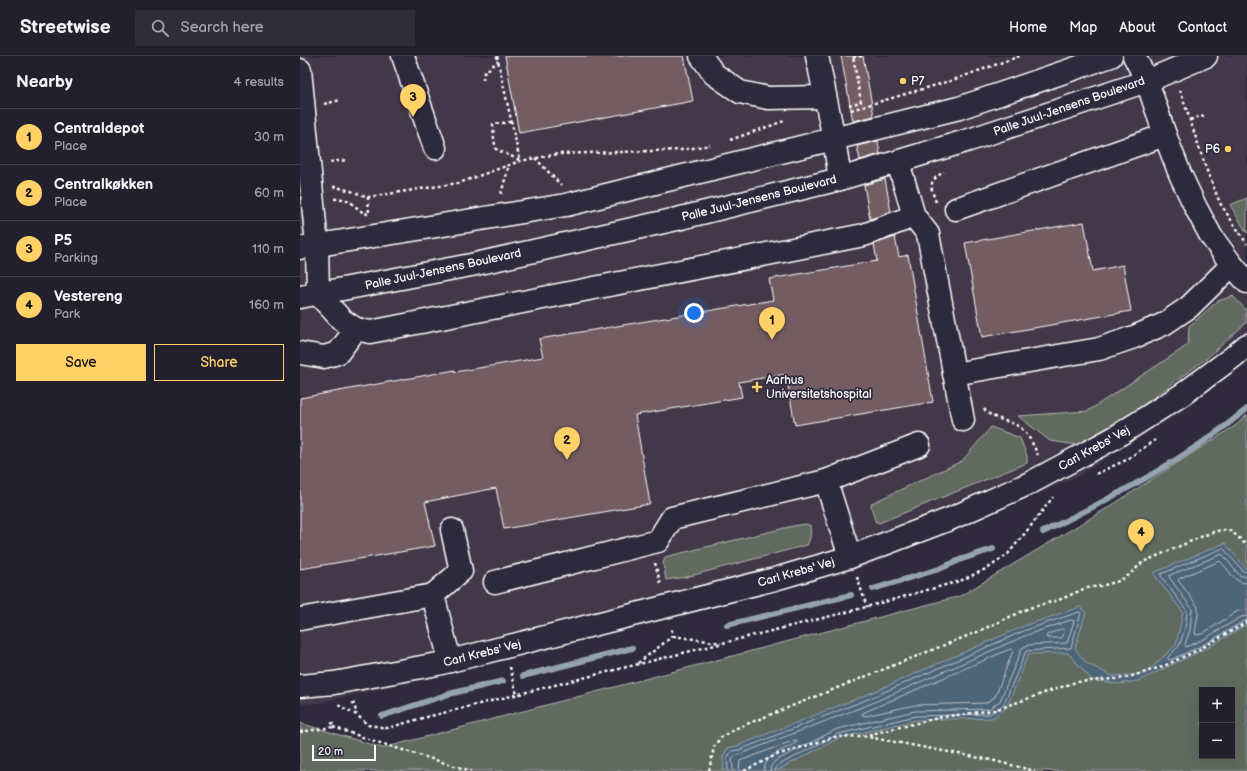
<!DOCTYPE html>
<html lang="en">
<head>
<meta charset="utf-8">
<style>
	body { margin:0; font-family:"Balsamiq Sans",sans-serif; background:#2f2d3a; color:#f1f3f6 }
	.controls { position:absolute; right:12px; bottom:12px; display:grid; overflow:hidden; border-radius:0px; box-shadow:0 4px 16px #0002 }
	.controls button { width:36px; height:36px; display:grid; place-items:center; padding:0; border:0; border-bottom:1px solid #403e4a; background:#23202e; color:#f1f3f6; font:20px sans-serif }
	.scale { position:absolute; left:12px; bottom:10px; width:64px; box-sizing:border-box; padding-left:4px; border:2px solid #fff; border-top:0; font-size:11px; line-height:14px; white-space:nowrap; color:#fff; -webkit-text-stroke:3px #2f2a3d; paint-order:stroke }
	.you { position:absolute; left:394px; top:257px; width:14px; height:14px; margin:-10px; border:3px solid #fff; border-radius:50%; background:#1a73e8; box-shadow:0 0 0 6px #1a73e833 }
	.badge { display:grid; place-items:center; width:26px; height:26px; border-radius:50%; background:#ffd166; color:#111; font-size:13px; font-weight:700 }
	.pin { position:absolute; translate:-50% -33px; filter:drop-shadow(0 1px 2px #0008) }
	.pin::after { content:''; position:absolute; top:21px; width:14px; height:12px; background:inherit; clip-path:polygon(0 0,100% 0,50% 100%) }
	.list { margin:0; padding:0; list-style:none }
	h2 { display:flex; justify-content:space-between; align-items:center; height:52px; margin:0; padding:0 16px; font-size:17px }
	h2 small { font-size:13px; font-weight:400; color:#a3a3aa }
	.list li { display:grid; grid-template-columns:26px 1fr auto; gap:12px; align-items:center; box-sizing:border-box; height:56px; padding:0 16px; border-top:1px solid #403e4a }
	.list b { display:block; font-size:15px; white-space:nowrap }
	.list p { margin:0; font-size:13px; white-space:nowrap; color:#a3a3aa }
	.list em { font-size:13px; font-style:normal; color:#a3a3aa }
	.actions { display:flex; gap:8px; padding:12px 16px }
	.actions a { flex:1; padding:9px 0; border:1px solid #ffd166; border-radius:0px; text-align:center; font-size:14px; color:#ffd166 }
	.actions .main { background:#ffd166; color:#111 }
	.icon { flex:none; width:22px; height:22px; fill:none; stroke:currentColor; stroke-width:2; stroke-linecap:round; stroke-linejoin:round }
	.map { position:relative; flex:none; width:947px; height:715px; overflow:hidden }
	header { display:flex; align-items:center; gap:24px; box-sizing:border-box; height:56px; padding:0 20px; background:#23202e; border-bottom:1px solid #403e4a }
	header strong { font-size:19px }
	nav { display:flex; gap:22px; margin-inline-start:auto; font-size:14px }
	.search { width:280px; height:36px; background:#2f2d3a; display:flex; align-items:center; gap:10px; box-sizing:border-box; padding:0 14px; border-radius:0px; color:#a3a3aa; font-size:15px }
	main { display:flex }
	aside { flex:1; background:#23202e }
	.map>svg:first-child { display:block }
	.built { fill:#433948 }
	.green { fill:#606a5f; stroke:#b0b4af; fill-rule:evenodd }
	.water { fill:#4d6578; stroke:#94a3ae }
	.lines { fill:none; stroke-linecap:round; stroke-linejoin:round }
	.shore { stroke:#b8c1c9; stroke-width:1 }
	.stream { stroke:#94a3ae; stroke-width:6 }
	.building { fill:#735c62; stroke:#fff }
	.minor-casing { stroke:#fff; stroke-width:25 }
	.path { stroke:#fff; stroke-width:2.5; stroke-dasharray:3 3; stroke-linecap:butt }
	.minor { stroke:#2f2a3d; stroke-width:22 }
	.poi-dot { fill:#ffd166; stroke:#2f2a3d; stroke-width:1.5 }
	.labels { text-anchor:middle; stroke-width:3.5; stroke-linejoin:round; paint-order:stroke }
	.poi-label { font-size:12px; fill:#fff; stroke:#2f2a3d; text-anchor:start }
	.street-label { font-size:12px; fill:#fff; stroke:#2f2a3d }
</style>
</head>
<body>
<header>
<strong>Streetwise</strong>
<div class="search"><svg class="icon" aria-label="search" viewBox="0 0 24 24"><circle cx="10" cy="10" r="6"/><path d="M15 15l6 6"/></svg>Search here</div>
<nav><a>Home</a><a>Map</a><a>About</a><a>Contact</a></nav>
</header>
<main>
<aside>
<h2>Nearby<small>4 results</small></h2>
<ul class="list">
<li><span class="badge">1</span><div><b>Centraldepot</b><p>Place</p></div><em>30 m</em></li>
<li><span class="badge">2</span><div><b>Centralkøkken</b><p>Place</p></div><em>60 m</em></li>
<li><span class="badge">3</span><div><b>P5</b><p>Parking</p></div><em>110 m</em></li>
<li><span class="badge">4</span><div><b>Vestereng</b><p>Park</p></div><em>160 m</em></li>
</ul>
<div class="actions"><a class="main">Save</a><a>Share</a></div>
</aside>
<div class="map">
<svg width="947" height="715" viewBox="0 0 947 715">
	<rect width="100%" height="100%" fill="#2f2a3d"/>
	<filter id="ink" filterUnits="userSpaceOnUse"><feTurbulence type="fractalNoise" baseFrequency=".025" numOctaves="2"/><feDisplacementMap in="SourceGraphic" scale="8" xChannelSelector="R" yChannelSelector="G"/><feConvolveMatrix kernelMatrix="1 2 1 2 8 2 1 2 1" color-interpolation-filters="sRGB"/></filter>
	<g filter="url(#ink)">
		<path class="built" d="M0,0H947V307L883,355L778,420L652,475L556,514L195,607L18,647L0,648Z"/>
		<g class="green">
			<path d="M947,142V177L930,149Z"/>
			<path d="M933,240L946,254V267L907,302L838,353L777,389L750,385L718,360L788,355L888,289L889,270L918,245Z"/>
			<path d="M947,359V715H0V667L83,692L660,540L809,451L936,369ZM902,634H932V700H902Z"/>
			<path d="M691,371L720,382L727,400V407L579,467L575,465L571,450L572,447L662,405Z"/>
			<path d="M506,468L511,470L510,482L507,489L386,521L366,524L363,508L365,501L493,470Z"/>
		</g>
		<path class="water" d="M925,487L947,514V568L909,591L838,625L818,628L792,624L768,597L728,598L707,651L692,662L616,664L539,682L476,715H424L423,701L428,692L437,690L566,639L724,570L780,551L786,556L775,592L786,607L812,620L845,618L876,589L883,556L853,517Z"/>
		<g class="lines">
			<g class="shore">
				<path d="M947,516L943,515L923,492L861,518V520L887,555L885,573L879,590L868,601V603L871,604L907,587L944,565H947"/>
				<path d="M947,521L939,519L922,498L870,519L869,521L892,553L890,574L885,588L886,591L904,583L941,561L947,560"/>
				<path d="M947,527C933,527 929,513 920,505L880,522L878,524L898,551V558L895,577L896,579L902,578L938,555L947,554"/>
				<path d="M762,573L765,575L762,582H748L746,581L747,579Z"/>
				<path d="M711,593L713,595L695,641L686,647L615,649L565,660L562,659L563,657Z"/>
				<path d="M428,715L427,702L432,695L439,694L568,643L726,574L779,556L781,557L771,592L726,595L704,648L690,658L616,660L538,678L477,710L475,715"/>
				<path d="M433,715L432,704L435,700L570,648L727,579L771,564L774,565L767,587L728,589L722,592L700,645L689,653L615,655L537,673L475,705L471,710L470,715"/>
				<path d="M439,715L440,705L495,684H497L496,687C484,694 464,699 464,715"/>
			</g>
			<g class="stream">
				<path d="M743,476C814,441 885,404 947,353"/>
				<path d="M573,533L639,513L662,503L693,493"/>
				<path d="M427,569L551,539"/>
				<path d="M223,620L332,592"/>
				<path d="M82,660L149,638L203,625"/>
			</g>
		</g>
		<g class="building">
			<path d="M205,0H384L393,45L219,77Z"/>
			<path d="M541,0H563L574,60L553,65Z"/>
			<path d="M578,85L580,98L560,104L557,90Z"/>
			<path d="M585,123L591,156L570,163L564,129Z"/>
			<path d="M784,166L793,215L823,209L831,255L682,281L665,187Z"/>
			<path d="M595,181L599,201L608,199L633,346L495,369L486,318L439,326L442,341L335,359L350,448L204,473L196,432L125,446L135,490L0,513V342L155,314V316L243,301L239,283L473,244L469,223L577,205L574,188Z"/>
		</g>
		<g class="lines">
			<g class="minor-casing">
				<g id="minor">
					<path d="M103,0L135,92"/>
					<path d="M401,0L414,18L440,36L468,42L525,41"/>
					<path d="M517,0L534,83L540,123"/>
					<path d="M834,0L847,25L865,79L880,118L896,152L911,180L932,209L947,226"/>
					<path d="M0,14L17,189L18,238L42,264L56,273L70,276L564,179L614,160"/>
					<path d="M598,106L614,160L628,178L663,364"/>
					<path d="M656,153L865,79"/>
					<path d="M0,192L266,149L659,52L811,0"/>
					<path d="M0,241L171,209L377,163L540,123L669,84L847,25L906,0"/>
					<path d="M0,297L24,301L38,297L56,273"/>
					<path d="M654,318L799,293L834,281L864,268L889,251L932,209"/>
					<path d="M526,425L550,501"/>
					<path d="M195,526L358,485L372,462L526,425L619,389"/>
					<path d="M0,563L133,539"/>
					<path d="M150,605L133,539L161,515L152,474"/>
					<path d="M0,630L34,627L138,608L475,523L550,501L650,463L730,427L814,382L883,338L933,301L947,289"/>
				</g>
			</g>
			<g class="path">
				<path d="M197,0L220,105"/>
				<path d="M553,1L563,0"/>
				<path d="M183,24L184,17L198,5"/>
				<path d="M880,34L907,115L920,147L947,188"/>
				<path d="M24,48L41,44"/>
				<path d="M549,49L561,46L553,0"/>
				<path d="M551,54L650,25L720,0"/>
				<path d="M890,64L901,60L907,62"/>
				<path d="M211,66L193,68L194,84L196,93L219,104"/>
				<path d="M430,84L484,65"/>
				<path d="M235,102L261,129"/>
				<path d="M30,106L48,104"/>
				<path d="M33,131H36L51,135L68,141L159,127L220,105L258,98L381,94L410,89"/>
				<path d="M201,138L209,109"/>
				<path d="M68,141L69,159"/>
				<path d="M34,143C54,140 54,155 68,158"/>
				<path d="M636,146C630,130 628,125 644,116"/>
				<path d="M684,353C691,363 707,364 718,370C728,376 733,389 738,399"/>
				<path d="M796,418L826,404L855,384"/>
				<path d="M355,507L361,529"/>
				<path d="M557,521L567,551"/>
				<path d="M373,580L421,587"/>
				<path d="M338,607L373,580L371,571"/>
				<path d="M210,611L217,639"/>
				<path d="M53,646L57,658"/>
				<path d="M38,649L57,659L68,669L88,672L119,663L555,554L660,525L690,511L708,498L730,471L753,441"/>
				<path d="M33,671L80,687L171,715"/>
				<path d="M0,676L33,671L32,666"/>
				<path d="M563,680L642,661L695,654L776,626L826,622L864,610L900,593L947,566"/>
				<path d="M409,715L414,691L420,682L437,672L677,576L729,552L759,544L786,532L801,530L819,525L829,519L843,506L910,477C930,470 933,476 947,490"/>
				<path d="M444,715L476,699L535,681L563,680L691,704L735,715"/>
			</g>
			<use href="#minor" class="minor"/>
		</g>
	</g>
	<g class="poi-dot">
		<circle cx="603" cy="25" r="4"/>
		<circle cx="928" cy="93" r="4"/>
		<path d="M455 325h4v4h4v4h-4v4h-4v-4h-4v-4h4z"/>
	</g>
	<g class="labels">
		<g class="poi-label">
			<text x="611" y="29">P7</text>
			<text x="920" y="97" text-anchor="end">P6</text>
			<text x="466" y="328">Aarhus<tspan x="466" dy="14">Universitetshospital</tspan></text>
		</g>
		<g class="street-label">
			<text transform="translate(769 50) rotate(-19)" y="4">Palle Juul-Jensens Boulevard</text>
			<text transform="translate(459 142) rotate(-14)" y="4">Palle Juul-Jensens Boulevard</text>
			<text transform="translate(143 213) rotate(-12)" y="4">Palle Juul-Jensens Boulevard</text>
			<text transform="translate(794 392) rotate(-29)" y="4">Carl Krebs' Vej</text>
			<text transform="translate(496 516) rotate(-16)" y="4">Carl Krebs' Vej</text>
			<text transform="translate(182 597) rotate(-14)" y="4">Carl Krebs' Vej</text>
		</g>
	</g>
</svg>
<div class="controls">
<button>+</button>
<button>−</button>
</div>
<div class="scale">20 m</div>
<div class="you"></div>
<div class="pin badge" style="left:472px;top:284px">1</div>
<div class="pin badge" style="left:267px;top:404px">2</div>
<div class="pin badge" style="left:113px;top:61px">3</div>
<div class="pin badge" style="left:841px;top:496px">4</div>
</div>
</main>
</body>
</html>
